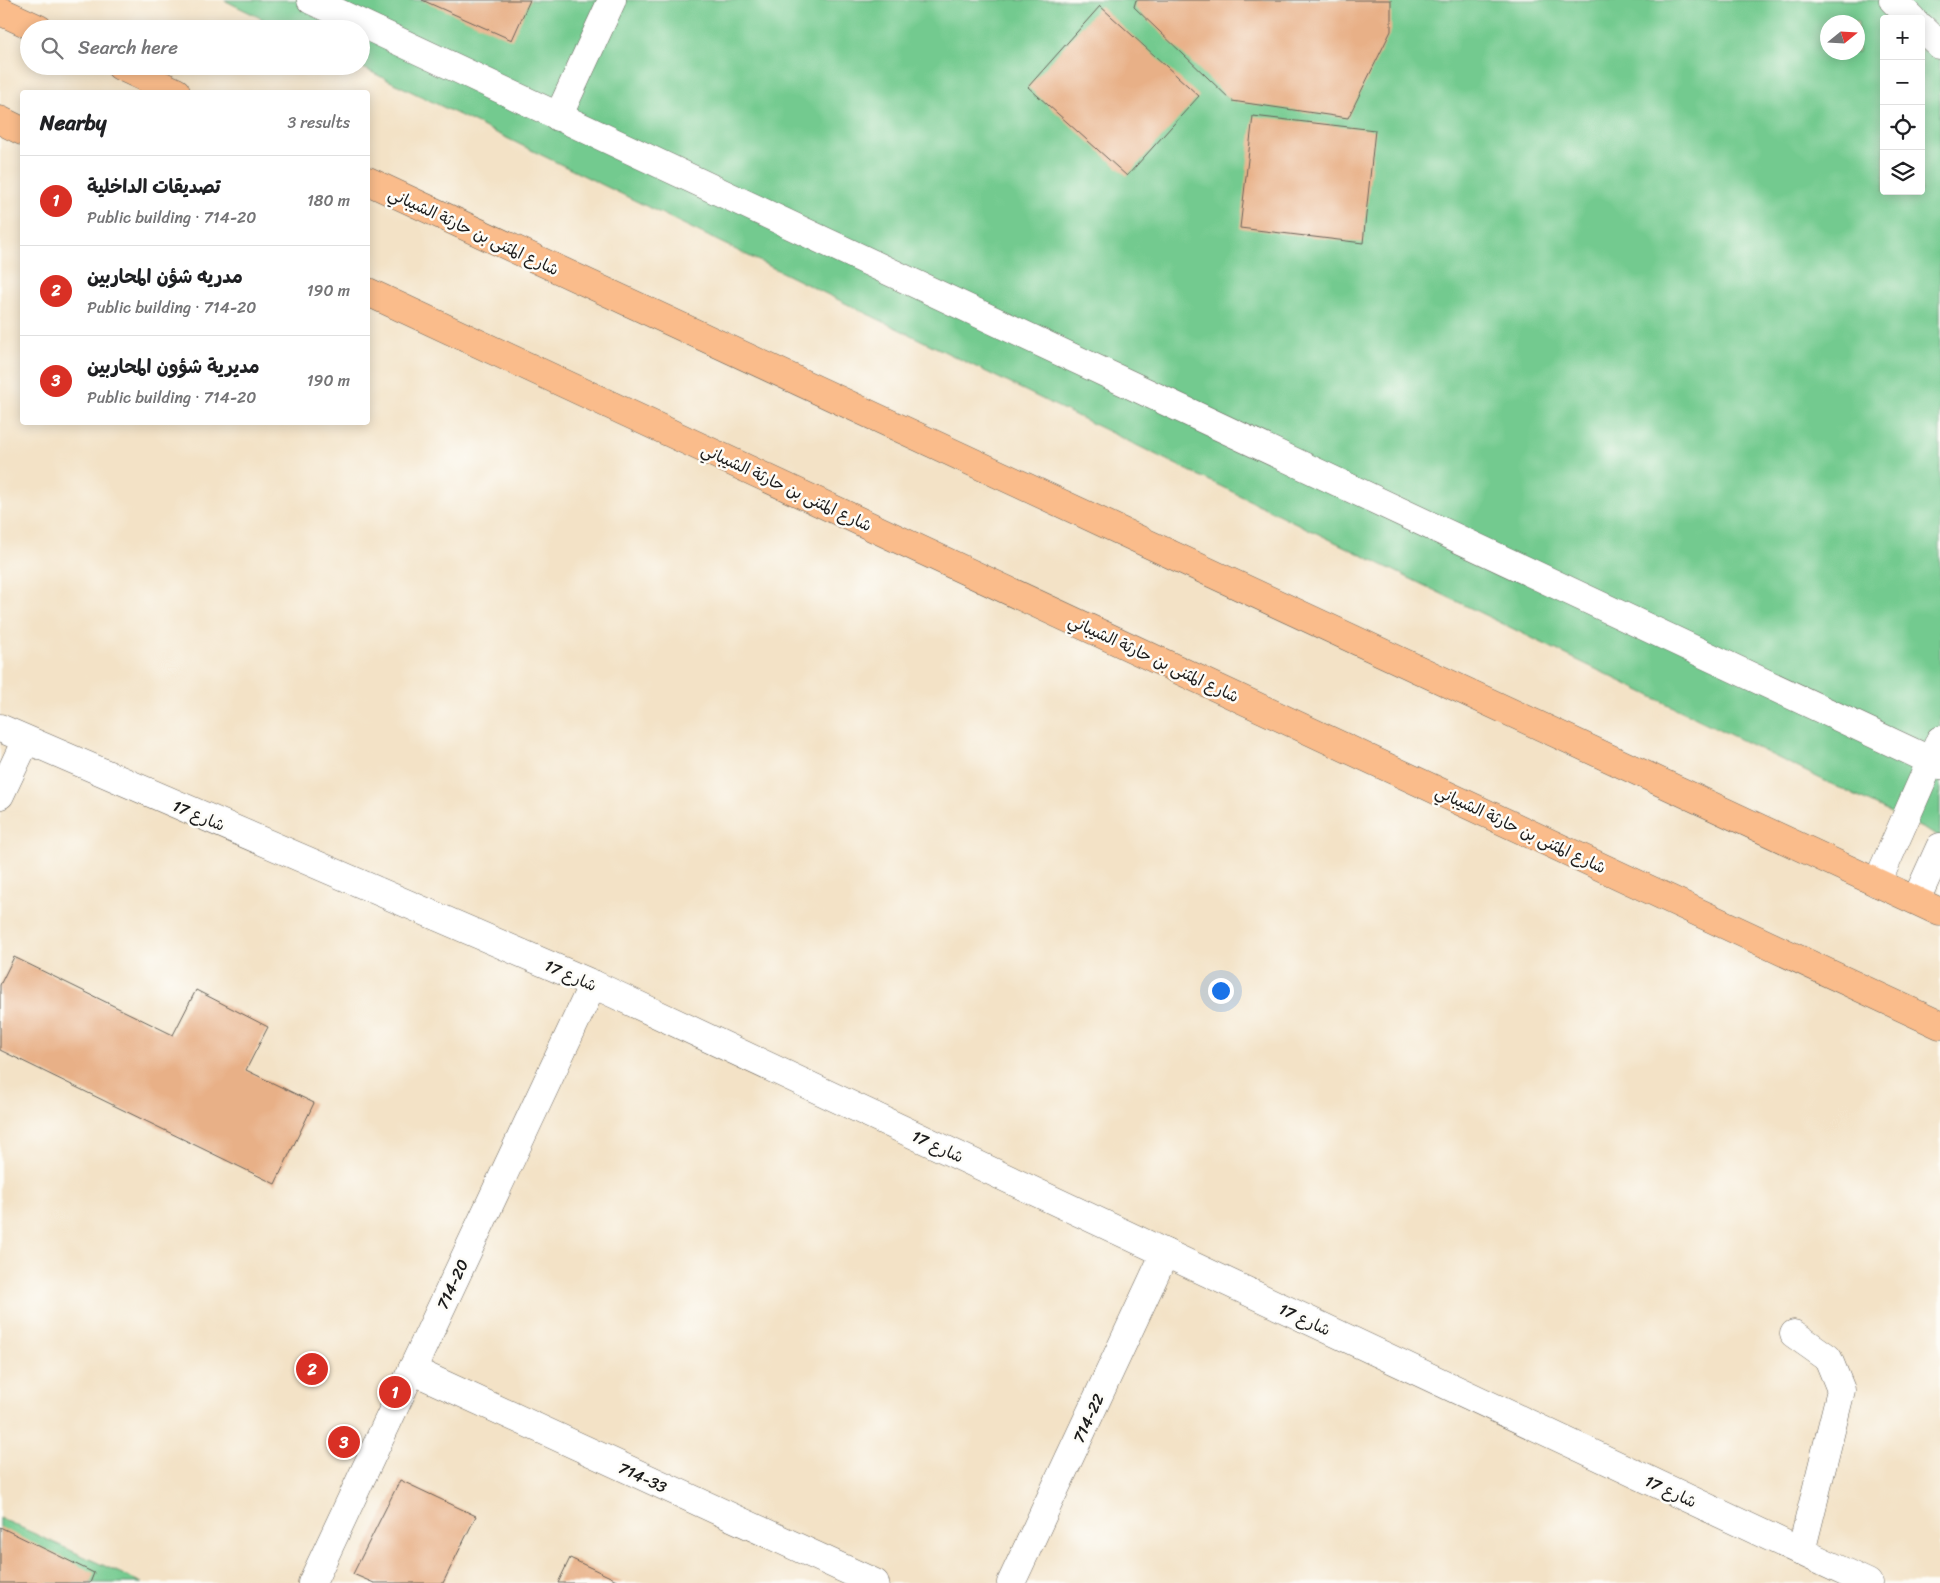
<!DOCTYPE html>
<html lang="en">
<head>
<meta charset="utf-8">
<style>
	body { margin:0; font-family:Sriracha,"Playpen Sans Arabic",sans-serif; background:#f6f6f6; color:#202124 }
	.controls { position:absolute; right:15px; top:15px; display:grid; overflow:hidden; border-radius:5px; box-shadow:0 2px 12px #0003 }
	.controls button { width:45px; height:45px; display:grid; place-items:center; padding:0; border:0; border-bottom:1px solid #e0e0e0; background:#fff; color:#202124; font:25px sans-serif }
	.compass { position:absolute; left:1820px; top:15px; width:45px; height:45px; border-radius:50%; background:#fff; box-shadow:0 2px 12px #0003; rotate:72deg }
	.you { position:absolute; left:1220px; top:990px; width:18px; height:18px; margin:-12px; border:4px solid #fff; border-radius:50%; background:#1a73e8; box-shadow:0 0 0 8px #1a73e833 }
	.badge { display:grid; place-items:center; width:32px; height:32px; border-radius:50%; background:#d93025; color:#fff; font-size:16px; font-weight:700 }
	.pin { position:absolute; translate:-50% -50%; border:2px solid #fff; box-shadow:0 1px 5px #0006 }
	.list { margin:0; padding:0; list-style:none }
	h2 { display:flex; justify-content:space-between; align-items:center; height:65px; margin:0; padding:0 20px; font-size:21px }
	h2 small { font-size:16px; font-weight:400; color:#757577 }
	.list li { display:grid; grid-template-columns:32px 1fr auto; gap:15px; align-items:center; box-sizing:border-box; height:90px; padding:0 20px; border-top:1px solid #e0e0e0 }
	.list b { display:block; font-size:19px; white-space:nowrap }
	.list p { margin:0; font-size:16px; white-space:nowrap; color:#757577 }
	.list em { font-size:16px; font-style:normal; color:#757577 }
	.icon { flex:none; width:28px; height:28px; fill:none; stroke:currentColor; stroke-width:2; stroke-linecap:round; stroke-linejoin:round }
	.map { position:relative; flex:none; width:1940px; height:1583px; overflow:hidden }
	.search { position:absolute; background:#fff; box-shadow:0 2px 12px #0003; left:20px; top:20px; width:350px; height:55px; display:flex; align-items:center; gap:12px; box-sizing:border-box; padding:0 18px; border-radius:28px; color:#757577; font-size:19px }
	.panel { position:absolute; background:#fff; box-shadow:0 2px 12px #0003; left:20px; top:90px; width:350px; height:335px; border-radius:5px }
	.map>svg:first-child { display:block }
	.green { fill:#73ca8f; stroke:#487356; fill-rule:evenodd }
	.building { fill:#e8b087 }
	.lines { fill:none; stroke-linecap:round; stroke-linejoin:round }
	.minor-casing { stroke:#676158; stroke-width:29 }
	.major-casing { stroke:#676158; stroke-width:29 }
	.minor { stroke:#fff; stroke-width:28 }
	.major { stroke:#fabc8b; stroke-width:28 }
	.labels { text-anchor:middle; stroke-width:5; stroke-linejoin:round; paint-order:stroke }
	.street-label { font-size:16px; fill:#1c1c1c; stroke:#fdfcf7 }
</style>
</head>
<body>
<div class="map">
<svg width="1940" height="1583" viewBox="0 0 1940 1583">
	<rect width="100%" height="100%" fill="#fdfcf7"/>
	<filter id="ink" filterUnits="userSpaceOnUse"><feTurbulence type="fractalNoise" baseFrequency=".02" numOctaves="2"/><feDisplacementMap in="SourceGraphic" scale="10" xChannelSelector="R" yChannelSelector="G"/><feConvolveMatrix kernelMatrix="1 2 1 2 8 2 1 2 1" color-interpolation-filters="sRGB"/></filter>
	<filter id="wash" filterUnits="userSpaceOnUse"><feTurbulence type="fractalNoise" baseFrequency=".0096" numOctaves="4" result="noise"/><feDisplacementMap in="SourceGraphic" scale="20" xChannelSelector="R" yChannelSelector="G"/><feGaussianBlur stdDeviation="1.12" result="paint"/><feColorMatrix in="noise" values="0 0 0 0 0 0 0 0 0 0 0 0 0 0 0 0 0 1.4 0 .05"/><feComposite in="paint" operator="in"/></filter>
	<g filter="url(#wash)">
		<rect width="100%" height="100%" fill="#f3e2c6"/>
		<g class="green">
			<path d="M224,0H1940V837L359,66H361V29H283ZM1884,19H1921V191H1884ZM1828,22H1858V52H1828Z"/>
			<path d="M0,1518L142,1583H0Z"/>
		</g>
		<g id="blocks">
			<g class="building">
				<path d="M422,0H530L512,40Z"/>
				<path d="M1136,0H1391V31L1348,118L1232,101L1134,7Z"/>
				<path d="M1100,6L1199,96L1127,176L1028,87Z"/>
				<path d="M1253,116L1375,130L1363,243L1240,228Z"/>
				<path d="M14,957L173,1035L196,990L268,1027L246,1070L314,1103L275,1184L0,1050V985Z"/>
				<path d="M400,1480L476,1516L443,1583H374L353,1574Z"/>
				<path d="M0,1527L94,1573L90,1583H0Z"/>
				<path d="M570,1558L623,1583H558Z"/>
			</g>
		</g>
	</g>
	<g filter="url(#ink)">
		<use href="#blocks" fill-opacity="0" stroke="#676158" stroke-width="1"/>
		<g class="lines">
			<g class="minor-casing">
				<g id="minor">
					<path d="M311,0L1940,765"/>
					<path d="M1893,0L1912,19"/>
					<path d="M1921,27L1940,45"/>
					<path d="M558,117L612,0"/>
					<path d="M0,728L593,984L1868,1583"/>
					<path d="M0,795L26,740"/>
					<path d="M1877,883L1940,740"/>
					<path d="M1916,900L1940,847"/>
					<path d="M1794,1334L1828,1358L1841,1390L1801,1552"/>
					<path d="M412,1370L875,1583"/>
					<path d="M312,1583L593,984"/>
					<path d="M1011,1583L1165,1253"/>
				</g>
			</g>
			<g class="major-casing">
				<g id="major">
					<path d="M0,11L39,29"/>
					<path d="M120,66L176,92"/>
					<path d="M0,120L22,131"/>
					<path d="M368,181L1940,912"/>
					<path d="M368,292L1940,1025"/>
				</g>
			</g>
			<use href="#minor" class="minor"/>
			<use href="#major" class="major"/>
		</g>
	</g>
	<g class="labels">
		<g class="street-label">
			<text transform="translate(474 231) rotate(25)" y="6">شارع المثنى بن حارثة الشيباني</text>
			<text transform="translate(787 487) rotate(25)" y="6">شارع المثنى بن حارثة الشيباني</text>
			<text transform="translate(1154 658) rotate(25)" y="6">شارع المثنى بن حارثة الشيباني</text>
			<text transform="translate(199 815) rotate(23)" y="6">شارع 17</text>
			<text transform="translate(1521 829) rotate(25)" y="6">شارع المثنى بن حارثة الشيباني</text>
			<text transform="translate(571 975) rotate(24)" y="6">شارع 17</text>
			<text transform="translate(938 1146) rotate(25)" y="6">شارع 17</text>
			<text transform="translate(452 1284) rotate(-65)" y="6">714-20</text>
			<text transform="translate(1305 1319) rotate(25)" y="6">شارع 17</text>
			<text transform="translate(1088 1418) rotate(-65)" y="6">714-22</text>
			<text transform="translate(643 1477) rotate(25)" y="6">714-33</text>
			<text transform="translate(1671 1491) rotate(25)" y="6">شارع 17</text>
		</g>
	</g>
</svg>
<div class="controls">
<button>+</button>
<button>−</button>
<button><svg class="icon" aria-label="locate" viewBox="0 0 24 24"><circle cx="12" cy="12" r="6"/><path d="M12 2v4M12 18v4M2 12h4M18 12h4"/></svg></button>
<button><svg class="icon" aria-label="layers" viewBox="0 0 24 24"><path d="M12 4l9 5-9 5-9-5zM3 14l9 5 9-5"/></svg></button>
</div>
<svg class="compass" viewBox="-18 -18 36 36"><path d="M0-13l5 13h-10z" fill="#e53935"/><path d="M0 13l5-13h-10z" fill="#757577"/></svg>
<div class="you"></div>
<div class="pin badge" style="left:395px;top:1392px">1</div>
<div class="pin badge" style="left:312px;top:1369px">2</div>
<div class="pin badge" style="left:344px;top:1442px">3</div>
<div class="search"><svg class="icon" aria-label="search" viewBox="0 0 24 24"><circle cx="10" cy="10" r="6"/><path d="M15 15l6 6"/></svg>Search here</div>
<section class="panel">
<h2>Nearby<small>3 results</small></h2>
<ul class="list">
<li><span class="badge">1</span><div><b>تصديقات الداخلية</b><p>Public building · 714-20</p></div><em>180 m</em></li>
<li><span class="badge">2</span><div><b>مدريه شؤن المحاربين</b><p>Public building · 714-20</p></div><em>190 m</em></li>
<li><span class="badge">3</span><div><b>مديرية شؤون المحاربين</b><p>Public building · 714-20</p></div><em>190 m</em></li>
</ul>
</section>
</div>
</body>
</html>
